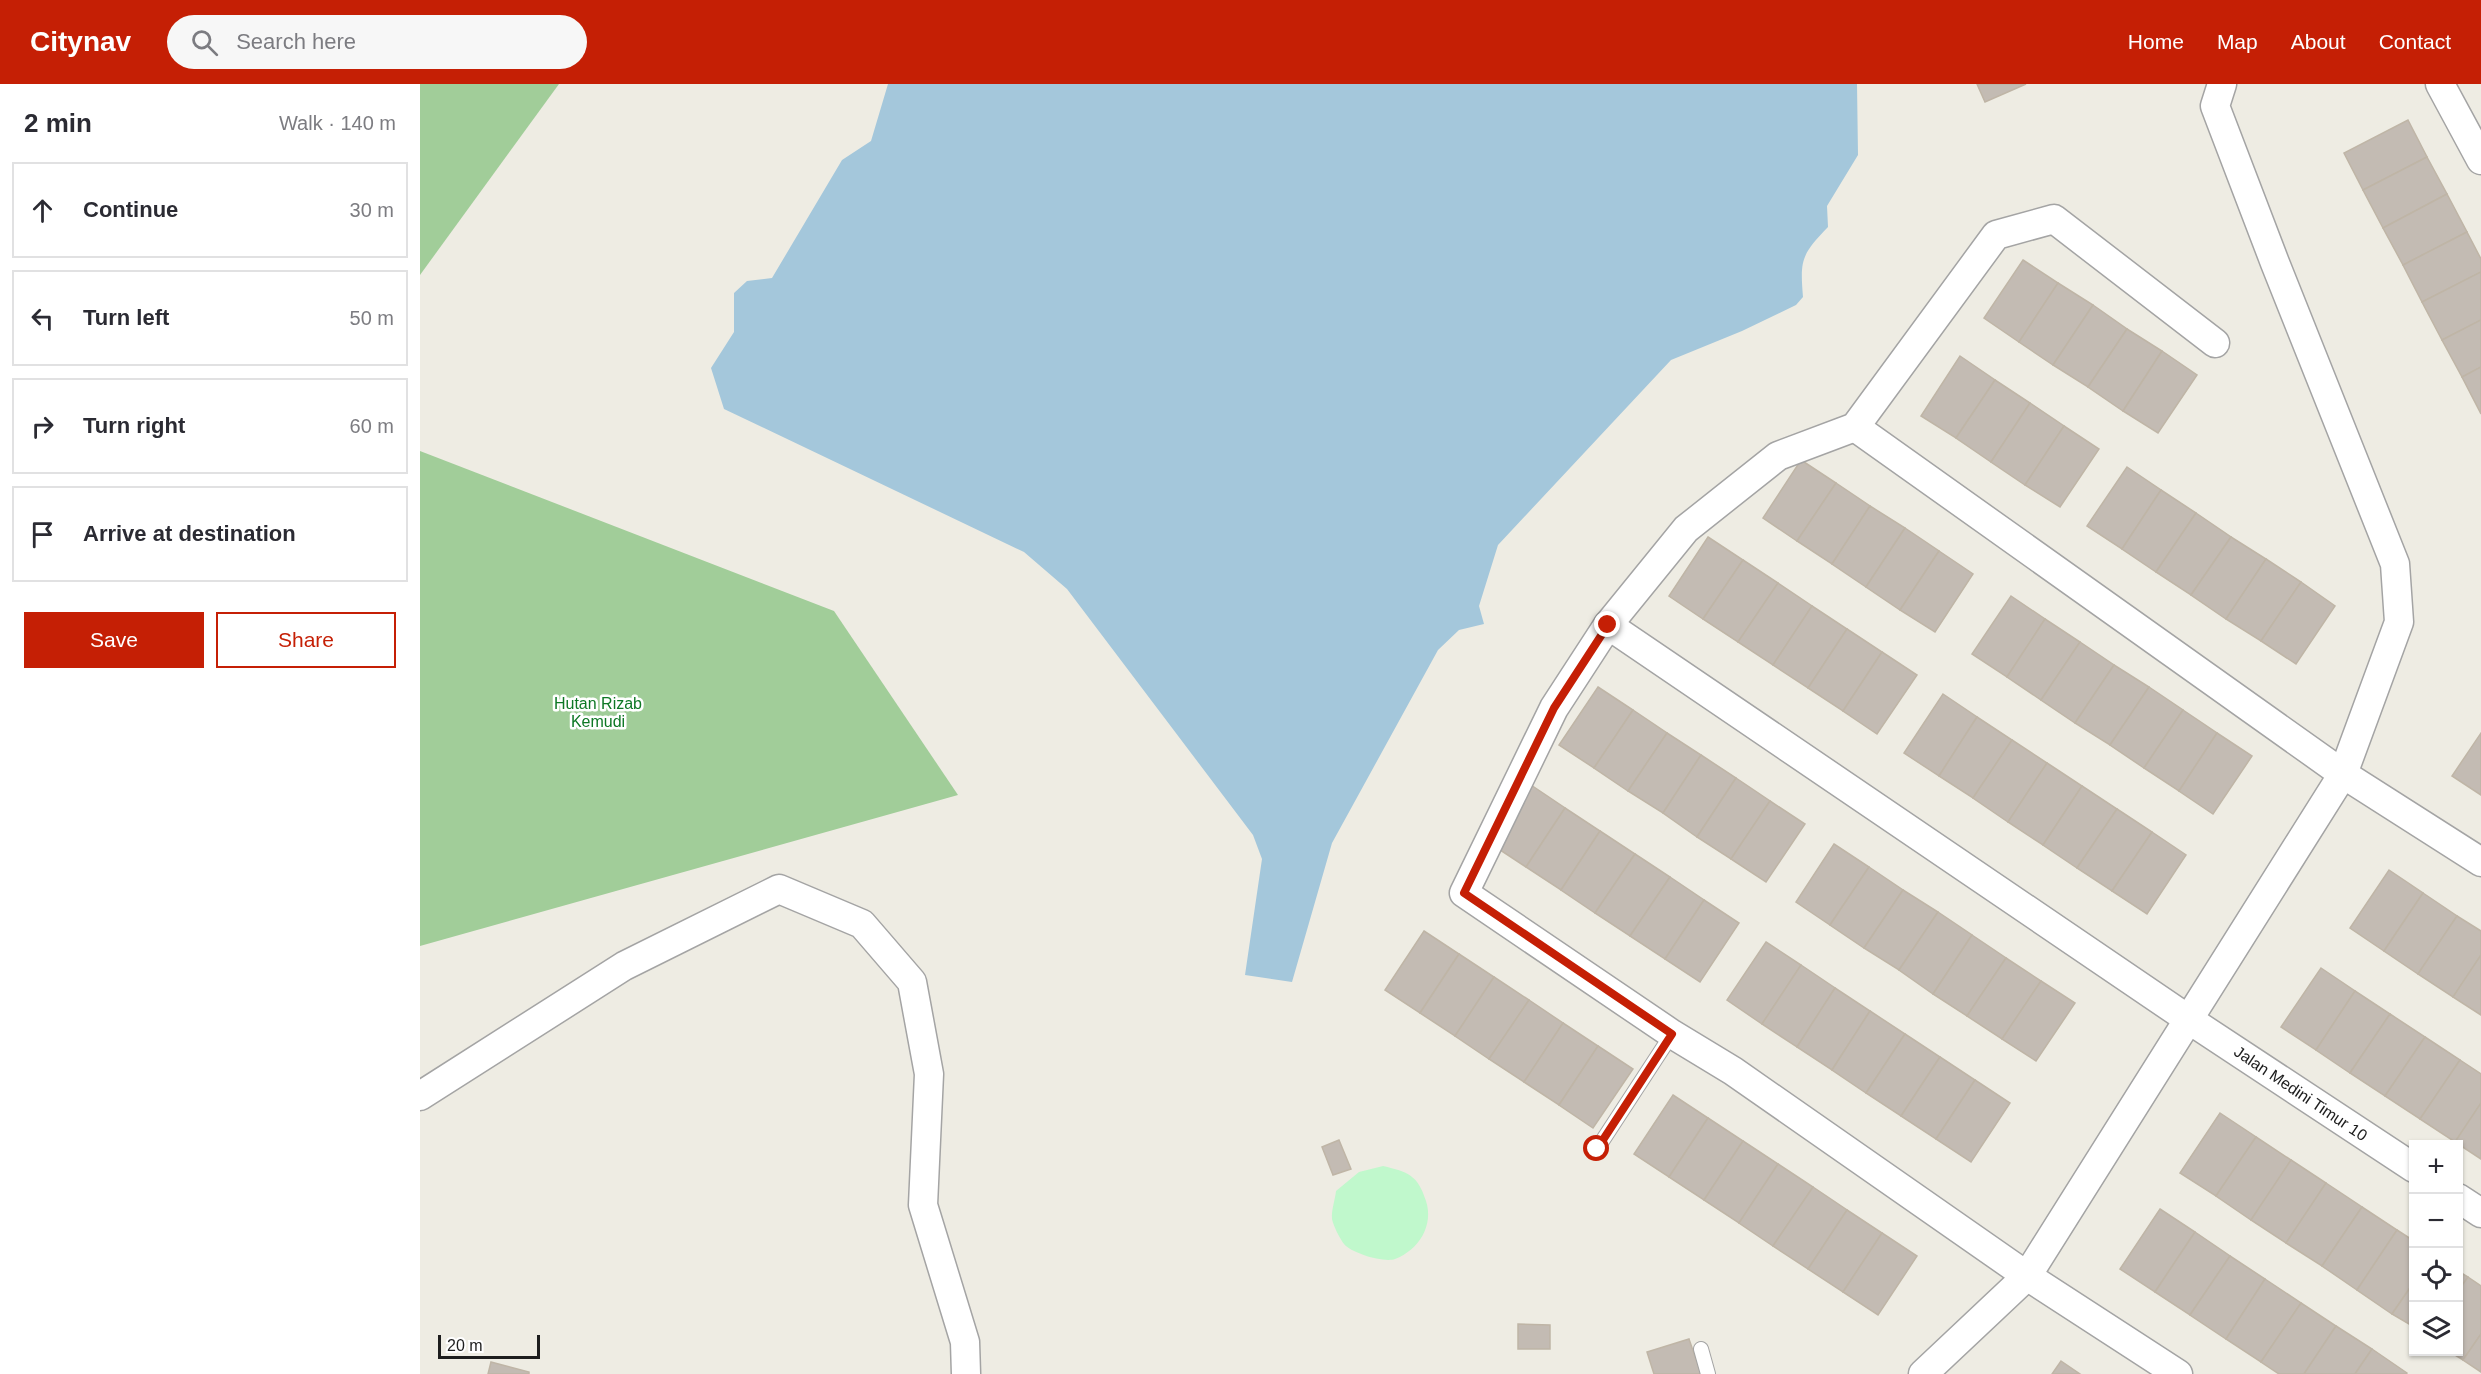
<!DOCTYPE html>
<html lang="en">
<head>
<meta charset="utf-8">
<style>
	body { margin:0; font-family:Arial,sans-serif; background:#f7f7f7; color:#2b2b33 }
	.controls { position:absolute; right:18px; bottom:18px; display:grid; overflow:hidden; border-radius:0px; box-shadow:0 2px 4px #0004 }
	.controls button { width:54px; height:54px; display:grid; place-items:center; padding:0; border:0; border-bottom:2px solid #e1e1e2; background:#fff; color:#2b2b33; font:30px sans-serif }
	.scale { position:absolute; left:18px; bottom:15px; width:102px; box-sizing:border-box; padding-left:6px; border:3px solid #1d1d1d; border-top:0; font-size:16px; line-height:21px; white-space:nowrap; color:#1d1d1d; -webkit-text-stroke:4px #fff; paint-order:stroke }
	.stop { position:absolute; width:18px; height:18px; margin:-14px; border:4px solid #c51f05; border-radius:50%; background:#fff }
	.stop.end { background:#c51f05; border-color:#fff; box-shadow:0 2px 6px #0008 }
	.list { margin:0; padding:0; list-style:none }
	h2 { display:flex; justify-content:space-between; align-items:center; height:78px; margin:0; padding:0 24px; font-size:26px }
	h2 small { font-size:20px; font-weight:400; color:#7c7c81 }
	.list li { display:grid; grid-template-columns:39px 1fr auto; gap:18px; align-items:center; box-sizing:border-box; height:96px; margin:0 12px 12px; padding:0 12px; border:2px solid #e1e1e2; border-radius:0px }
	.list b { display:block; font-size:22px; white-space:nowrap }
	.list em { font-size:20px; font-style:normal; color:#7c7c81 }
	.actions { display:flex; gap:12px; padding:18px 24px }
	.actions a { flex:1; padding:14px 0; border:2px solid #c51f05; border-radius:0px; text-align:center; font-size:21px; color:#c51f05 }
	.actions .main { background:#c51f05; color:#fff }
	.icon { flex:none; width:33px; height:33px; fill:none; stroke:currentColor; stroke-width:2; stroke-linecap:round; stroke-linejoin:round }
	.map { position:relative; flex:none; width:2061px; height:1290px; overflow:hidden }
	header { display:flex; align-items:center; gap:36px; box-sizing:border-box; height:84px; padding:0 30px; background:#c51f05; color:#fff }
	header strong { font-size:28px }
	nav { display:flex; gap:33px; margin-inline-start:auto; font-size:21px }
	.search { width:420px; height:54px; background:#f7f7f7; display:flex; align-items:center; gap:15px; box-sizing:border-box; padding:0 21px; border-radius:33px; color:#7c7c81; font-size:22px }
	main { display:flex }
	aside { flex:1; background:#fff }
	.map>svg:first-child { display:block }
	.forest { fill:#a1cd99 }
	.park { fill:#c0f8cc }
	.water { fill:#a4c7db }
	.building { fill:#c3bbb3; stroke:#bfb5a6; stroke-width:1.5 }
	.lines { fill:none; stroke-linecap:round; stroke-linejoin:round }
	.service-casing { stroke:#a4a4a4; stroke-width:16 }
	.minor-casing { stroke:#a4a4a4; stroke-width:31 }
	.service { stroke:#fff; stroke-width:14 }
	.minor { stroke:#fff; stroke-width:28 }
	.route { stroke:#c51f05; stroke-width:8 }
	.labels { text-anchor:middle; stroke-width:5; stroke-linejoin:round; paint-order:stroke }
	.park-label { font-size:16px; fill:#0e7825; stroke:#fff }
	.street-label { font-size:16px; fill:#1d1d1d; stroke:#fff }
</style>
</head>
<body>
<header>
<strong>Citynav</strong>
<div class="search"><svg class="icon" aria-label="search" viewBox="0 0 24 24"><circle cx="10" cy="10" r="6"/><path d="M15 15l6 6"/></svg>Search here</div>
<nav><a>Home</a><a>Map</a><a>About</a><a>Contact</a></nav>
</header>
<main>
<aside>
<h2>2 min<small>Walk · 140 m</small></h2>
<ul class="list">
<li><svg class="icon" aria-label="ahead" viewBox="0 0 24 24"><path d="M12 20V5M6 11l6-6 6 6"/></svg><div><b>Continue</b></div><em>30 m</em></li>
<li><svg class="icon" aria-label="left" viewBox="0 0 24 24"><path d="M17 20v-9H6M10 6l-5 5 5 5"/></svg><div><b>Turn left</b></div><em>50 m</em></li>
<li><svg class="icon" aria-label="right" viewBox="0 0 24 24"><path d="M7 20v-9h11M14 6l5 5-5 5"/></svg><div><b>Turn right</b></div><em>60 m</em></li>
<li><svg class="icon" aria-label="arrive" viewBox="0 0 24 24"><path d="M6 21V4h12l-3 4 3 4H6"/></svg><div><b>Arrive at destination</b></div></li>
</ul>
<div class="actions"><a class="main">Save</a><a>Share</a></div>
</aside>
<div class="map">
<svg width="2061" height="1290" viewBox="0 0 2061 1290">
	<rect width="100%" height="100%" fill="#eeece3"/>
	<g class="forest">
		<path d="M0,0H139L0,191Z"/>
		<path d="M0,367L414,527L538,711L0,862Z"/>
	</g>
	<path class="park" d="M963,1082C988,1088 998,1091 1006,1117C1014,1141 999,1166 975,1175C964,1179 931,1169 924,1160C920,1155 913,1141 912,1135C911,1127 915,1116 916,1107L939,1088Z"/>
	<path class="water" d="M468,0H1437L1438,71L1407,122L1408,143C1381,171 1380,176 1383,213L1376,221L1322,247L1251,276L1078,461L1059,522L1064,540L1039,546L1018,566L912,759L872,898L825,891L842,775L833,751L647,505L604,468L304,325L291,284L314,248V209L327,197L352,194L422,76L451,57Z"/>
	<g class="building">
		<path d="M1557,0H1606L1565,18Z"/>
		<path d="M1988,36L2007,73L1943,106L1924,69Z"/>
		<path d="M2007,73L2027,110L1963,144L1943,106Z"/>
		<path d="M2027,110L2047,148L1983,181L1963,144Z"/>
		<path d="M2047,148L2061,175V188L2002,218L1983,181Z"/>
		<path d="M1603,176L1638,199L1599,258L1564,234Z"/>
		<path d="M2061,188V236L2022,256L2002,218Z"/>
		<path d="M1638,199L1673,221L1633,281L1599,258Z"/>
		<path d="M1673,221L1707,245L1668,303L1633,281Z"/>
		<path d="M2061,236V283L2042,293L2022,256Z"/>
		<path d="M1707,245L1742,267L1703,327L1668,303Z"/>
		<path d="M1742,267L1777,291L1738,349L1703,327Z"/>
		<path d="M1540,272L1575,296L1536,354L1501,332Z"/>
		<path d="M2061,283V330L2042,293Z"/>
		<path d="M1575,296L1610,319L1571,378L1536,354Z"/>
		<path d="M1610,319L1644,342L1605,401L1571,378Z"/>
		<path d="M1644,342L1679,365L1640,423L1605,401Z"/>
		<path d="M1381,376L1416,399L1377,457L1343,434Z"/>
		<path d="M1707,383L1741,406L1702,465L1667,442Z"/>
		<path d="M1416,399L1450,422L1412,480L1377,457Z"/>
		<path d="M1741,406L1776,429L1736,488L1702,465Z"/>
		<path d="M1450,422L1485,444L1446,503L1412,480Z"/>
		<path d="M1776,429L1811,453L1771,511L1736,488Z"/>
		<path d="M1485,444L1519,467L1480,526L1446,503Z"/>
		<path d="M1288,453L1323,476L1283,535L1249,512Z"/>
		<path d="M1811,453L1846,475L1806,535L1771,511Z"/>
		<path d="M1519,467L1553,490L1515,548L1480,526Z"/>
		<path d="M1846,475L1881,498L1841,557L1806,535Z"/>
		<path d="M1323,476L1358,499L1318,558L1283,535Z"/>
		<path d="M1881,498L1915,522L1876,580L1841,557Z"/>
		<path d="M1358,499L1392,522L1353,581L1318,558Z"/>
		<path d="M1591,512L1625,535L1587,593L1552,570Z"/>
		<path d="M1392,522L1427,545L1388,604L1353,581Z"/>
		<path d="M1625,535L1660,558L1621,616L1587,593Z"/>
		<path d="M1427,545L1462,568L1423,627L1388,604Z"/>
		<path d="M1660,558L1694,581L1655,639L1621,616Z"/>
		<path d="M1462,568L1497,591L1457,650L1423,627Z"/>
		<path d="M1694,581L1729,603L1690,661L1655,639Z"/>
		<path d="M1178,603L1213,626L1174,684L1139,661Z"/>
		<path d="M1729,603L1763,626L1724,684L1690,661Z"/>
		<path d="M1523,610L1557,633L1519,692L1484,669Z"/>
		<path d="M1213,626L1247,649L1208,707L1174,684Z"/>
		<path d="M1763,626L1797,649L1759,707L1724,684Z"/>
		<path d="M1557,633L1592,656L1553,714L1519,692Z"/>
		<path d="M1247,649L1281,671L1243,729L1208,707Z"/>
		<path d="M1797,649L1832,672L1793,730L1759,707Z"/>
		<path d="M2061,649V711L2032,692Z"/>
		<path d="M1592,656L1627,679L1588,738L1553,714Z"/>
		<path d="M1281,671L1316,694L1277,753L1243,729Z"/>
		<path d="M1627,679L1662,702L1623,761L1588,738Z"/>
		<path d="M1316,694L1350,717L1311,775L1277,753Z"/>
		<path d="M1111,701L1145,724L1106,783L1071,760Z"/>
		<path d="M1662,702L1697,725L1657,784L1623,761Z"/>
		<path d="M1350,717L1385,740L1346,798L1311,775Z"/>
		<path d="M1145,724L1180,747L1141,806L1106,783Z"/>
		<path d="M1697,725L1732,748L1692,807L1657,784Z"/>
		<path d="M1180,747L1215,770L1175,829L1141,806Z"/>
		<path d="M1732,748L1766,771L1727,830L1692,807Z"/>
		<path d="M1414,760L1449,783L1410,841L1376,818Z"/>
		<path d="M1215,770L1250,793L1210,852L1175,829Z"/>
		<path d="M1449,783L1483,806L1444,864L1410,841Z"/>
		<path d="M1969,786L2003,809L1964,867L1930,844Z"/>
		<path d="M1250,793L1284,816L1245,875L1210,852Z"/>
		<path d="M1483,806L1518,828L1479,886L1444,864Z"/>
		<path d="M2003,809L2037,832L1998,890L1964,867Z"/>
		<path d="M1284,816L1319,839L1280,898L1245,875Z"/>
		<path d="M1518,828L1552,851L1513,910L1479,886Z"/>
		<path d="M2037,832L2061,847V871L2033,913L1998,890Z"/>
		<path d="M1004,847L1039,870L1000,929L965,906Z"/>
		<path d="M1552,851L1586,874L1547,932L1513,910Z"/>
		<path d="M1346,858L1381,881L1342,940L1307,916Z"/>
		<path d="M1039,870L1074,893L1035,952L1000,929Z"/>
		<path d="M2061,871V931L2033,913Z"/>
		<path d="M1586,874L1621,897L1582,955L1547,932Z"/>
		<path d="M1381,881L1415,904L1377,963L1342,940Z"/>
		<path d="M1901,884L1935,907L1896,966L1861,943Z"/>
		<path d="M1074,893L1109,916L1069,975L1035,952Z"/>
		<path d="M1621,897L1655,919L1616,977L1582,955Z"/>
		<path d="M1415,904L1450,927L1412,986L1377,963Z"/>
		<path d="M1935,907L1970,930L1930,989L1896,966Z"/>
		<path d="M1109,916L1143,939L1104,998L1069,975Z"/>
		<path d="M1450,927L1485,950L1446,1009L1412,986Z"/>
		<path d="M1970,930L2005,953L1965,1012L1930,989Z"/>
		<path d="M1143,939L1178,962L1139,1021L1104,998Z"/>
		<path d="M1485,950L1520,973L1481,1032L1446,1009Z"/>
		<path d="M2005,953L2040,976L2000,1035L1965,1012Z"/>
		<path d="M1178,962L1213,985L1173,1044L1139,1021Z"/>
		<path d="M1520,973L1555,996L1516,1055L1481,1032Z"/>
		<path d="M2040,976L2061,990V1019L2035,1058L2000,1035Z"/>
		<path d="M1555,996L1590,1019L1551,1078L1516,1055Z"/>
		<path d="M1253,1011L1288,1034L1249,1093L1214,1070Z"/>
		<path d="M2061,1019V1075L2035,1058Z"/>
		<path d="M1800,1029L1836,1053L1796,1112L1760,1089Z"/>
		<path d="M1288,1034L1323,1057L1284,1116L1249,1093Z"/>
		<path d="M1836,1053L1871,1076L1831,1136L1796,1112Z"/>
		<path d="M919,1056L931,1085L913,1091L902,1063Z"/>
		<path d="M1323,1057L1358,1080L1319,1139L1284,1116Z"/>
		<path d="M1871,1076L1906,1099L1866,1159L1831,1136Z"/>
		<path d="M1358,1080L1393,1103L1353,1162L1319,1139Z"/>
		<path d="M1906,1099L1942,1123L1902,1182L1866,1159Z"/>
		<path d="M1393,1103L1427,1126L1388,1185L1353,1162Z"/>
		<path d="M1942,1123L1977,1146L1937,1206L1902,1182Z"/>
		<path d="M1740,1125L1775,1148L1735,1208L1700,1185Z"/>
		<path d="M1427,1126L1462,1149L1423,1208L1388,1185Z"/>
		<path d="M1977,1146L1994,1157V1198L1972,1230L1937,1206Z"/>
		<path d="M1775,1148L1810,1172L1770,1231L1735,1208Z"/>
		<path d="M1462,1149L1497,1172L1458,1231L1423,1208Z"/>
		<path d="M1810,1172L1845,1195L1806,1255L1770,1231Z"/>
		<path d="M2038,1187L2048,1193L2038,1207Z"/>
		<path d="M2048,1193L2061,1202V1250L2043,1276L2030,1268H2038V1207Z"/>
		<path d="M1845,1195L1881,1219L1841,1278L1806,1255Z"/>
		<path d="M1994,1198V1243L1972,1230Z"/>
		<path d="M1881,1219L1916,1242L1884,1290H1859L1841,1278Z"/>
		<path d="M1098,1240L1130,1241V1265H1098Z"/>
		<path d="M1916,1242L1952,1265L1935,1290H1884Z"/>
		<path d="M2061,1250V1288L2043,1276Z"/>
		<path d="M1269,1255L1281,1290H1234L1227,1268Z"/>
		<path d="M1952,1265L1987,1289L1986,1290H1935Z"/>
		<path d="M1641,1277L1660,1290H1632Z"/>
		<path d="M71,1278L109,1288V1290H68Z"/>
	</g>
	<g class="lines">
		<g class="service-casing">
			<g id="service">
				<path d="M1177,1065L1252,950"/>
				<path d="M1281,1265L1288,1290"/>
			</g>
		</g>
		<g class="minor-casing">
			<g id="minor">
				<path d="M2020,0L2061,76"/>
				<path d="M1435,343L1923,690L2061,778"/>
				<path d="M1188,541L1768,935L1994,1084"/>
				<path d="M0,1012L204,882L359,805L442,840L492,898L509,990L503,1121L545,1258L546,1290"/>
				<path d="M2038,1114L2061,1129"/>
				<path d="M1503,1290L1607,1192L1923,690L1979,538L1975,480L1855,179L1795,22L1802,0"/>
				<path d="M1758,1290L1607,1192L1313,987L1252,950L1044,809L1134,624L1188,541L1266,445L1358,372L1435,343L1576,151L1634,135L1795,259"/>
			</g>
		</g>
		<use href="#service" class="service"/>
		<use href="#minor" class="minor"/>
	</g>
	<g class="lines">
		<path class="route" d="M1177,1065L1252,950L1044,809L1134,624L1188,541"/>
	</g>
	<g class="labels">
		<g class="park-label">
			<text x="178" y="625">Hutan Rizab<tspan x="178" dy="18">Kemudi</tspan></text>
		</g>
		<g class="street-label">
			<text transform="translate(1881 1009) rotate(34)" y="6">Jalan Medini Timur 10</text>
		</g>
	</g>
</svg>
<div class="controls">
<button>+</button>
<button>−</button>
<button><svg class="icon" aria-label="locate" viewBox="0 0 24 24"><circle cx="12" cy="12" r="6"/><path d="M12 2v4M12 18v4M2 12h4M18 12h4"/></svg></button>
<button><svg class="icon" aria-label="layers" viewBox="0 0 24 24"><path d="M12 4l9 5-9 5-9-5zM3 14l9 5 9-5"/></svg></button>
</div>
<div class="scale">20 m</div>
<div class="stop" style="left:1177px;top:1065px"></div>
<div class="stop end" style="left:1188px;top:541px"></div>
</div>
</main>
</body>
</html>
